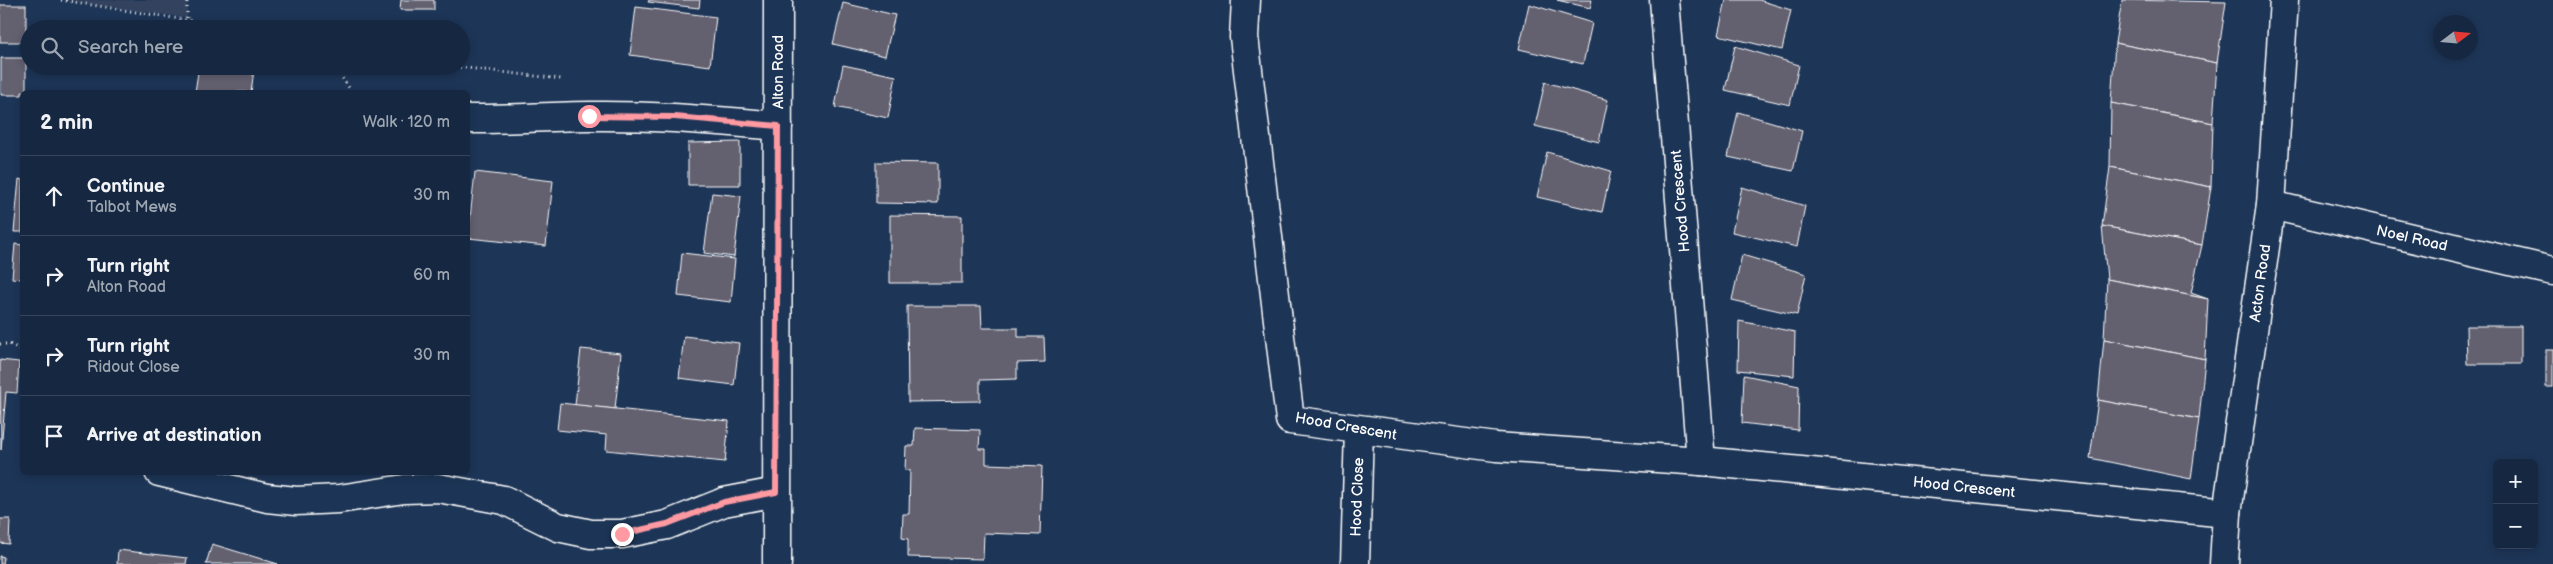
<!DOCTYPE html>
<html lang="en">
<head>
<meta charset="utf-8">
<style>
	body { margin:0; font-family:"Balsamiq Sans",sans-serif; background:#23344c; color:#f1f3f6 }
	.controls { position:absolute; right:15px; bottom:15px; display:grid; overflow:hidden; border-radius:8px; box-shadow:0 2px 8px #0003 }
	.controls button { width:45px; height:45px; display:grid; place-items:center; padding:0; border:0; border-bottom:1px solid #35445a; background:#162841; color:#f1f3f6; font:25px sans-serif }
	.compass { position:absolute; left:2433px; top:15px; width:45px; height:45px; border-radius:50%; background:#162841; box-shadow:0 2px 8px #0003; rotate:74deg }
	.stop { position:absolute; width:15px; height:15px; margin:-11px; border:4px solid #ff9aa2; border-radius:50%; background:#fff }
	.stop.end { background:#ff9aa2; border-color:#fff; box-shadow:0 1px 5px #0008 }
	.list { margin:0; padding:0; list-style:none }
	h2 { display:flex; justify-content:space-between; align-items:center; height:65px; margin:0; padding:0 20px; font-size:21px }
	h2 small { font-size:16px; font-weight:400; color:#9ea6b1 }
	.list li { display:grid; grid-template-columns:32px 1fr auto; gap:15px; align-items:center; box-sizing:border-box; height:80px; padding:0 20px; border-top:1px solid #35445a }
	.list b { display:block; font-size:19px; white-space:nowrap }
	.list p { margin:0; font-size:16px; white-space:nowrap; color:#9ea6b1 }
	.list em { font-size:16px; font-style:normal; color:#9ea6b1 }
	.icon { flex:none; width:28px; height:28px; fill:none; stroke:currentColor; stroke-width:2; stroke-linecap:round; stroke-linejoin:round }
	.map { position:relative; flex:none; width:2553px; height:564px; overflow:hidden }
	.search { position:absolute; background:#162841; box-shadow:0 2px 8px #0003; left:20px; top:20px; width:450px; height:55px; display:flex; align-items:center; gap:12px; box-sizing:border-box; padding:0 18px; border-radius:28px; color:#9ea6b1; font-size:19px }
	.panel { position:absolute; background:#162841; box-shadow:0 2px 8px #0003; left:20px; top:90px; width:450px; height:385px; border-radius:8px }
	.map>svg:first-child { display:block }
	.built { fill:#32425e }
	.building { fill:#64606f; stroke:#fff }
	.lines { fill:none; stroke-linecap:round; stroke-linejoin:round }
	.minor-casing { stroke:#fff; stroke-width:31 }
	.path { stroke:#fff; stroke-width:3; stroke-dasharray:1 4; stroke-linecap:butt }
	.minor { stroke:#1d3557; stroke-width:28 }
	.route { stroke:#ff9aa2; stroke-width:6 }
	.labels { text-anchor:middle; stroke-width:4; stroke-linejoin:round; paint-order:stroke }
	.street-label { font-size:15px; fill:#fff; stroke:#1d3557 }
</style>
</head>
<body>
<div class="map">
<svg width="2553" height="564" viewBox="0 0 2553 564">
	<rect width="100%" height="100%" fill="#1d3557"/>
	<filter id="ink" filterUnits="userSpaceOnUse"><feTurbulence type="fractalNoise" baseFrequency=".02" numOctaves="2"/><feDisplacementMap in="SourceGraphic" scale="10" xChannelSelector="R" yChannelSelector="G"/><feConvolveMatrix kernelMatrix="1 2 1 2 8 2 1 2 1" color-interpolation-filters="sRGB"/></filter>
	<g filter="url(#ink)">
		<path class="built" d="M61,0H187V18Z"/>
		<g class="building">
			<path d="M401,0H434V10H400Z"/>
			<path d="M649,0H700L699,8L648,2Z"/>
			<path d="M1557,0H1592L1590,8Z"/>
			<path d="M1726,0H1759L1791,10L1782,50L1718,35Z"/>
			<path d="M2122,0L2226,2L2217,63L2115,43Z"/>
			<path d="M843,3L895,15L885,56L833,44Z"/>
			<path d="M1529,4L1592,23L1583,64L1519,49Z"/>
			<rect x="0" y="5" width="26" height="37"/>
			<path d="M636,7L716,17L710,66L630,55Z"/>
			<path d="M2115,43L2217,63L2213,123L2111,103Z"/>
			<path d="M1735,46L1799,65L1790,105L1725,90Z"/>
			<path d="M1,58H26V92H22V95H1Z"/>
			<path d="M843,65L896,76L888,118L835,107Z"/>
			<path d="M199,66L254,70L251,92H195Z"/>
			<path d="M1545,82L1608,100L1599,142L1535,126Z"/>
			<path d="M2111,103L2213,123L2211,187L2110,167Z"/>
			<path d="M1738,112L1802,131L1793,171L1728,157Z"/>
			<path d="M740,142V185H688V143Z"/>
			<path d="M1547,152L1611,171L1602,212L1537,197Z"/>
			<path d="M876,162L938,163V204L876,203Z"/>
			<path d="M2110,167L2211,187L2202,245L2102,226Z"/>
			<path d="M475,172L553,181L546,246L468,238Z"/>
			<path d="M19,179L22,180V232H14Z"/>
			<path d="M1742,187L1805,206L1797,247L1732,232Z"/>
			<path d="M712,193L741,196L734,257L704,253Z"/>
			<path d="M890,215L962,216V283H890Z"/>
			<path d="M2102,226L2202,245L2191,293L2208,299L2107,279Z"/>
			<path d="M15,244L22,245V279L12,278Z"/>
			<path d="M682,253L735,259L731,302L678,296Z"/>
			<path d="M1742,255L1806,274L1797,315L1732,300Z"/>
			<path d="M2107,279L2208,299L2205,359L2104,339Z"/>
			<path d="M907,306H981L982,328H1018V337H1044L1045,362L1017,363V379L980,380V401L908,402Z"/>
			<path d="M1739,321L1795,332L1794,376L1738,370Z"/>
			<path d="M2466,326H2521V364H2467Z"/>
			<path d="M684,336L739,343L734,385L679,378Z"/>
			<path d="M2104,339L2205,359L2199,419L2098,400Z"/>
			<path d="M581,349L621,353L615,409L575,405Z"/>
			<rect x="2546" y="350" width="7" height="37"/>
			<path d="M0,360L19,362L17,393L6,392L1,450Z"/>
			<path d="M1744,375L1799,386L1798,430L1742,423Z"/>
			<path d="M2098,400L2199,419L2191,479L2090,458Z"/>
			<path d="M560,403L729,421L725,462L606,450L607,435L557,430Z"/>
			<path d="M915,428L980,430L979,449H986V464L1042,466L1040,535L984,533L983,559L908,557V539L902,538L903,514H909L910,470H905L906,446H914Z"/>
			<path d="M0,519H10L9,544L0,543Z"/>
			<path d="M212,544L278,564H206Z"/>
			<path d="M118,550L187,558L186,564H117Z"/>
			<path d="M0,556L4,557L3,564H0Z"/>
		</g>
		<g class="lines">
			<g class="minor-casing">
				<g id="minor">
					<path d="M1246,0L1244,37L1290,420L1496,447L1701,461L2227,513"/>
					<path d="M1664,0L1701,461"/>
					<path d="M468,119C509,120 549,116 590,116C653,115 715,120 778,126"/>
					<path d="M2271,205L2553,271"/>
					<path d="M159,472L267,498L296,501L339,499L404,489L438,488L504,500L558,527L591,534H622L667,525L724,502L776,492"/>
					<path d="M777,564L778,0"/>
					<path d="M1355,564L1359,430"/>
					<path d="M2224,564L2227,513L2271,205L2284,0"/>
				</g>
			</g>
			<g class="path">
				<path d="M61,0L242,29"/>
				<path d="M187,18V0"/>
				<path d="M334,66L352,92"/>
				<path d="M450,66L561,79"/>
				<path d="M0,344H9L22,350"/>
			</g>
			<use href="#minor" class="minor"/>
		</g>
	</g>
	<g class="lines" filter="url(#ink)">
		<path class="route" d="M589,116L675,117L778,126L776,492L724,502L667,524L622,534"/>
	</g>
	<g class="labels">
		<g class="street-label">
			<text transform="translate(778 72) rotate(-90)" y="5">Alton Road</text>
			<text transform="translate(1680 201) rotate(-95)" y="5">Hood Crescent</text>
			<text transform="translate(2412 238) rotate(13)" y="5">Noel Road</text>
			<text transform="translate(2260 283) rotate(-82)" y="5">Acton Road</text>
			<text transform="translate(1346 426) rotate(10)" y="5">Hood Crescent</text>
			<text transform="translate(1964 487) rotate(6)" y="5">Hood Crescent</text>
			<text transform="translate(1357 497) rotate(-88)" y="5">Hood Close</text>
		</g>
	</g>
</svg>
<div class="controls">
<button>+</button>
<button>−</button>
</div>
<svg class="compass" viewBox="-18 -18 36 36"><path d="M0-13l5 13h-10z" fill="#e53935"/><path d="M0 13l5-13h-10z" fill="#9ea6b1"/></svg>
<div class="stop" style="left:589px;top:116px"></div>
<div class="stop end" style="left:622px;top:534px"></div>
<div class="search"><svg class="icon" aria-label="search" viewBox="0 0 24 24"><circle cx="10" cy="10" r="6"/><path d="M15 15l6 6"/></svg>Search here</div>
<section class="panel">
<h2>2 min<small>Walk · 120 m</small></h2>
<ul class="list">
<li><svg class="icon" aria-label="ahead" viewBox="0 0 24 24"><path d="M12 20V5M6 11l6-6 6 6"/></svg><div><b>Continue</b><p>Talbot Mews</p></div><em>30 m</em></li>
<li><svg class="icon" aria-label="right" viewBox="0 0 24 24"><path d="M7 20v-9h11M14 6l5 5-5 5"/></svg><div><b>Turn right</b><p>Alton Road</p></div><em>60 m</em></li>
<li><svg class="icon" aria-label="right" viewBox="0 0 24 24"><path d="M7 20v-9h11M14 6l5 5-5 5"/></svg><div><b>Turn right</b><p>Ridout Close</p></div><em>30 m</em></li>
<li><svg class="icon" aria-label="arrive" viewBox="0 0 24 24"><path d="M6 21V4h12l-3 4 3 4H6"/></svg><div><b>Arrive at destination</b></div></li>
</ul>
</section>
</div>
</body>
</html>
